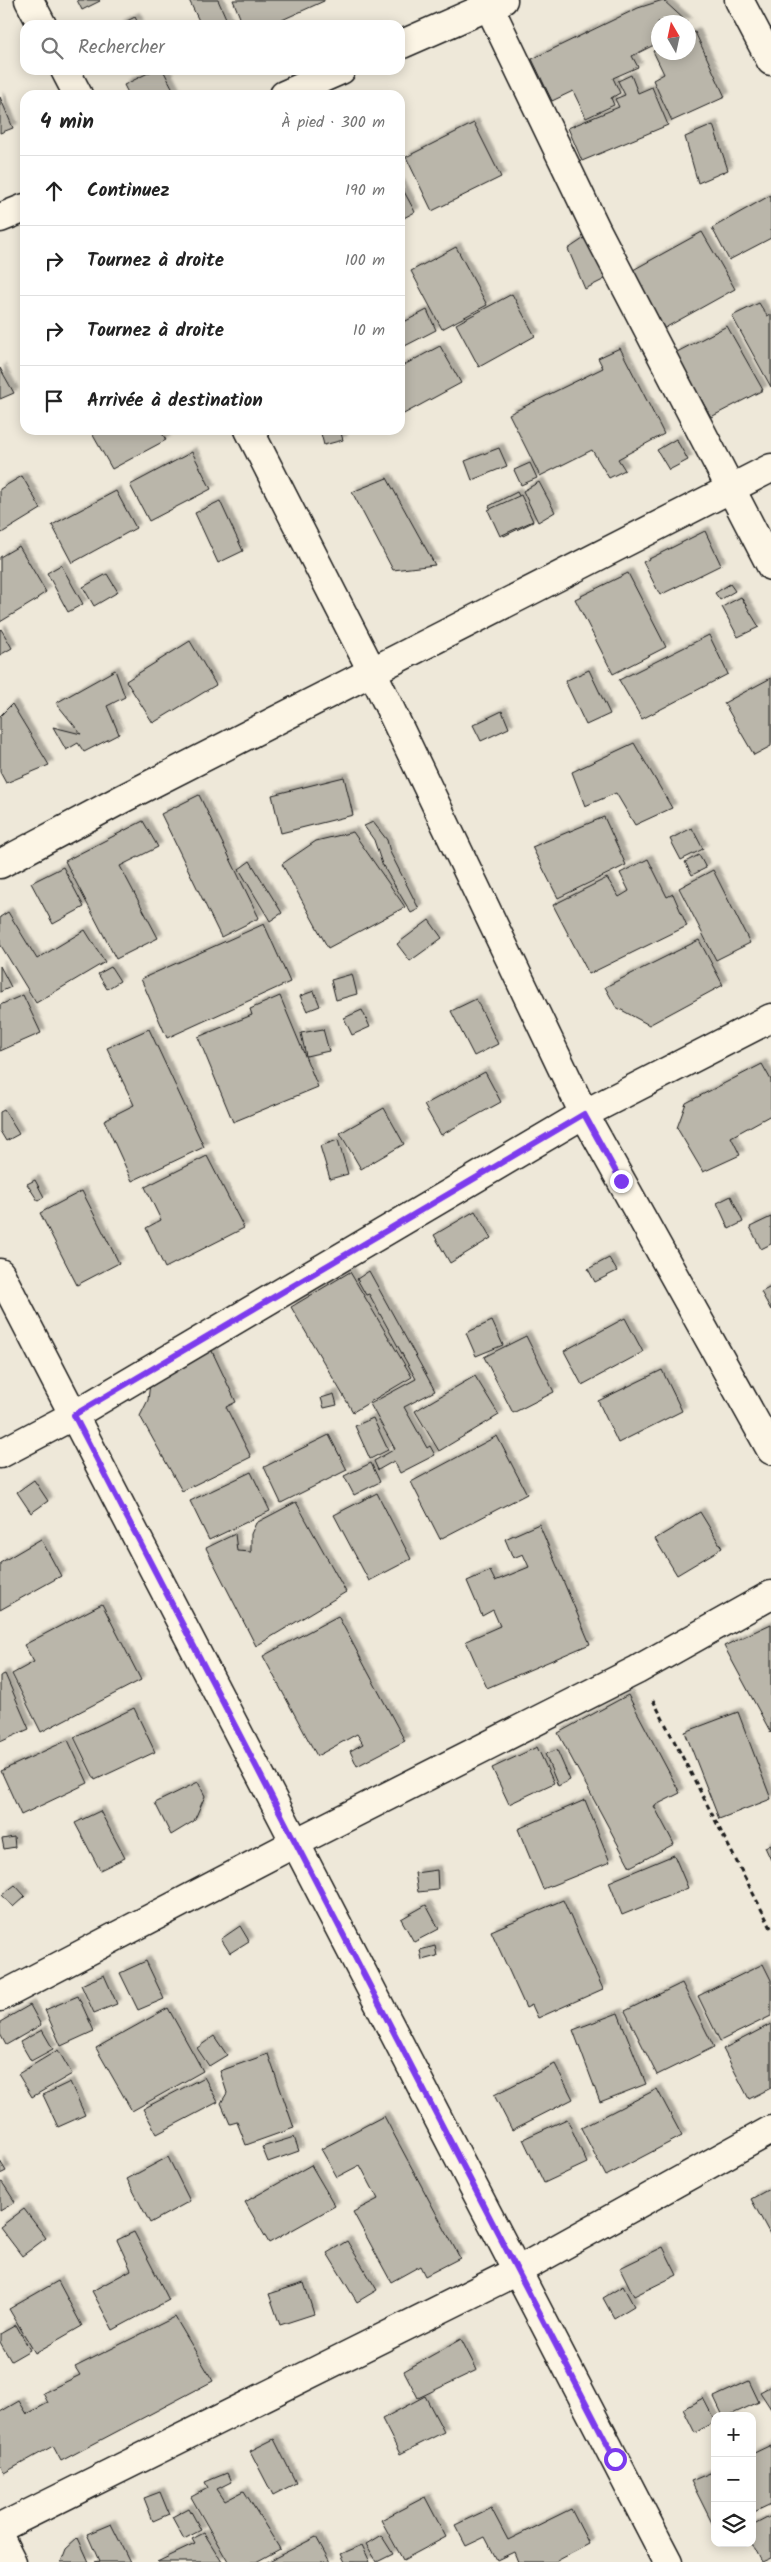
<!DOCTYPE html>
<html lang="fr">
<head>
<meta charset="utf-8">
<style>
	body { margin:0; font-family:Kalam,sans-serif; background:#f2f2f2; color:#222 }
	.controls { position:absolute; right:15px; bottom:15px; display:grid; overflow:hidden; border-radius:10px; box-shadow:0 2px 12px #0003 }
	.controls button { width:45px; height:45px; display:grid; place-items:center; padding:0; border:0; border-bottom:1px solid #e0e0e0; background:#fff; color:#222; font:25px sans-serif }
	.compass { position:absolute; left:651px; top:15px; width:45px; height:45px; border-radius:50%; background:#fff; box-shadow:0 2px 12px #0003; rotate:351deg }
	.stop { position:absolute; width:15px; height:15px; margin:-11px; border:4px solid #7c3aed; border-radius:50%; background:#fff }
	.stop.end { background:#7c3aed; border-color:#fff; box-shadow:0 1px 5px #0008 }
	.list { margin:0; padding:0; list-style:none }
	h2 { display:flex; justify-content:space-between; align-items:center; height:65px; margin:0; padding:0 20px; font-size:21px }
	h2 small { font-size:16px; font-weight:400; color:#767676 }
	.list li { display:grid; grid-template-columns:32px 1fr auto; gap:15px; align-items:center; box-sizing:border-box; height:70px; padding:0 20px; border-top:1px solid #e0e0e0 }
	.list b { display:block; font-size:19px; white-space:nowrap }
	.list em { font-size:16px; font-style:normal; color:#767676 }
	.icon { flex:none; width:28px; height:28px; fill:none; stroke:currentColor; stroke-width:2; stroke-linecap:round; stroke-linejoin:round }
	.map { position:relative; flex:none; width:771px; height:2562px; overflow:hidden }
	.search { position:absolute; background:#fff; box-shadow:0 2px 12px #0003; left:20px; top:20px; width:385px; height:55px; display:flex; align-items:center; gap:12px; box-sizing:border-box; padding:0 18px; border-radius:15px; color:#767676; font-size:19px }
	.panel { position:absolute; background:#fff; box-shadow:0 2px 12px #0003; left:20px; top:90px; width:385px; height:345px; border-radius:15px }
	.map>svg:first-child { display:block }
	.building { fill:#bab6aa; stroke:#1c1c1c; filter:url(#shadow) }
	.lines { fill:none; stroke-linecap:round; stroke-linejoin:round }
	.minor-casing { stroke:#1c1c1c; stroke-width:31 }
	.path { stroke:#1c1c1c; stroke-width:3; stroke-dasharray:5 4; stroke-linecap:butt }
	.minor { stroke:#fcf5e5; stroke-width:28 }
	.route { stroke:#7c3aed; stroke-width:6 }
</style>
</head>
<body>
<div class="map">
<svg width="771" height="2562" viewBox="0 0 771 2562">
	<defs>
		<filter id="shadow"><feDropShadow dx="4.5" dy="-4.5" stdDeviation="1" flood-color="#0004"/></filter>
	</defs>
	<rect width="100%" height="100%" fill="#eee8d9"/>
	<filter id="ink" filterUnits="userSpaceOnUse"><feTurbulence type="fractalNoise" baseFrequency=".02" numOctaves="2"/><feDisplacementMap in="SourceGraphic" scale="10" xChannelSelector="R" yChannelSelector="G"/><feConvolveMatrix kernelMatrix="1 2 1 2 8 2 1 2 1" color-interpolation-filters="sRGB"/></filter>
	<g filter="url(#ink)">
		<g class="building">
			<path d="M77,0H99L100,1L82,10Z"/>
			<path d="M189,0H218L229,25H201Z"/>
			<path d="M233,0H324V1L271,25H243Z"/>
			<path d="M663,0L687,22H658V43L632,56L638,67L613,78L620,93L611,98L614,105L586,118L573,91L552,101L532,59L638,8Z"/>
			<path d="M135,17L139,25H119Z"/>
			<path d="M695,32L725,97L672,121L653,80L664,74L653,51L658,49V52H688V35Z"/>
			<path d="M154,70H163L176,95H129L124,85Z"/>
			<path d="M631,75L638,93L652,87L668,125L582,161L568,128L619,107L615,99L625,95L618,81Z"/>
			<path d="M0,97L13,128L0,133Z"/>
			<path d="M474,123L501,177L432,211L406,157Z"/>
			<path d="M713,125L728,170L698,183L685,137Z"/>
			<path d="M400,184L415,212L400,220Z"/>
			<path d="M771,195V238L729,260L712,228Z"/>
			<path d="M702,232L735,289L663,329L633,270Z"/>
			<path d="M589,235L611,276L585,289L568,249Z"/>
			<path d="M456,247L487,305L442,329L411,271Z"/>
			<path d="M512,294L535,336L479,367L456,324Z"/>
			<path d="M759,303L767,316L771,314V387L732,316Z"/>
			<path d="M427,310L436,330L403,347L400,341V324Z"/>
			<path d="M727,326L763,390L711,417L675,353Z"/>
			<path d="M440,346L461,383L400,416V367Z"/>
			<path d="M620,348L664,434L618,459L625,470L609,478L592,450L540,476L509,414L603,368L598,358Z"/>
			<path d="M0,368L14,393L0,399Z"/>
			<path d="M90,430H160L166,440L112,469Z"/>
			<path d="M320,430H340L343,440L324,445Z"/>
			<path d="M676,439L688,460L669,470L657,450Z"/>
			<path d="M499,448L507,466L472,480L465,461Z"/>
			<path d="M192,452L211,489L149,521L130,485Z"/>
			<path d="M530,463L537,478L521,485L514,470Z"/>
			<path d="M22,476L41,509L0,534V489Z"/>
			<path d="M387,478L435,565L393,570L352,492Z"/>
			<path d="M539,482L555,512L538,522L523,491Z"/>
			<path d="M116,491L136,528L72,563L52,525Z"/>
			<path d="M517,492L533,522L504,536L489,506Z"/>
			<path d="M521,495L533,521L500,536L488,510Z"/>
			<path d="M220,501L243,551L218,563L195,513Z"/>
			<path d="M705,531L721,565L660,595L643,562Z"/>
			<path d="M19,546L46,592L37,598L38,599L0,622V557Z"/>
			<path d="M61,565L83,604L68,612L47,573Z"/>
			<path d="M628,573L666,647L613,674L575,599Z"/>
			<path d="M107,574L118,592L94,606L83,587Z"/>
			<path d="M730,584L735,591L720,600L715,593Z"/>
			<path d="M741,597L759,627L738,637L722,607Z"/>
			<path d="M1,629L12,648L0,655V630Z"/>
			<path d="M709,635L728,674L642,719L619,680Z"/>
			<path d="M190,641L216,685L153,723L126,681Z"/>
			<path d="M115,670L125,697L107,706L119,734L84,752L78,743L66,750L53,727L81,734L56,703Z"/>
			<path d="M589,670L610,714L586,725L565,681Z"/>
			<path d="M771,678V746L754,755L724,703Z"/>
			<path d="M12,704L49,765L6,783L0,772V716Z"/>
			<path d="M502,711L509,728L481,741L473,725Z"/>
			<path d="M634,743L672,808L635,825L616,793L585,806L572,772Z"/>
			<path d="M344,777L353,815L281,833L272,795Z"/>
			<path d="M199,795L259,918L221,937L161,814Z"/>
			<path d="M604,817L626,865L558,898L532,847Z"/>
			<path d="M143,821L158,847L120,866L158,938L116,959L65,861Z"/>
			<path d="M373,822L387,840L390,852L419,909L411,913L382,864L374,840L364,826Z"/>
			<path d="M692,828L703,849L681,860L670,839Z"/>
			<path d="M353,832L405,907L328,948L282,864L316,841Z"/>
			<path d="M699,855L706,868L692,875L685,862Z"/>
			<path d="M648,859L667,897L673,894L687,926L589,974L553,905L607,878L619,897L629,891L620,873Z"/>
			<path d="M250,861L282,913L270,921L239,869Z"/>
			<path d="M63,867L84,907L53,924L31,883Z"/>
			<path d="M713,870L750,943L716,960L679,888Z"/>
			<path d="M8,912L37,959L85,930L105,962L36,1003L0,944V917Z"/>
			<path d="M429,920L442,938L410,961L397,944Z"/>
			<path d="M264,924L290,982L167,1038L141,979Z"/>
			<path d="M699,940L723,985L649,1025L616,1007L605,987Z"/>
			<path d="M0,966L11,987L0,992Z"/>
			<path d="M111,967L120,981L107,989L98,974Z"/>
			<path d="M352,974L357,994L336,1000L331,980Z"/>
			<path d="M314,991L320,1006L307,1011L300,996Z"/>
			<path d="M23,995L41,1033L0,1051V1005Z"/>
			<path d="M280,996L318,1087L233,1122L198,1037L252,1015L250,1009Z"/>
			<path d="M476,999L498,1044L474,1056L451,1011Z"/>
			<path d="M362,1010L370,1027L352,1035L344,1018Z"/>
			<path d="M149,1029L204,1147L132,1181L104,1120L134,1105L107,1048Z"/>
			<path d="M323,1029L329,1051L306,1056L301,1033Z"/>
			<path d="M762,1064L771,1080V1115L731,1137L740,1155L703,1172L677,1128L686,1103Z"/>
			<path d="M485,1072L501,1102L441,1135L424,1105Z"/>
			<path d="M384,1108L404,1144L361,1169L340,1133Z"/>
			<path d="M4,1110L19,1134L6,1141L0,1131V1112Z"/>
			<path d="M338,1140L348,1174L330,1179L320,1146Z"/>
			<path d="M207,1156L244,1228L165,1268L146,1228L161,1220L145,1187Z"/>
			<path d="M35,1180L44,1197L38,1201L27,1184Z"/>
			<path d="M82,1191L119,1263L77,1285L40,1213Z"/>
			<path d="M731,1196L743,1222L729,1229L717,1203Z"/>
			<path d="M475,1211L491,1238L450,1263L434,1235Z"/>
			<path d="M771,1217V1244L761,1249L750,1227Z"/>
			<path d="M609,1258L617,1271L595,1282L588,1269Z"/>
			<path d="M369,1271L435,1391L404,1407L427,1448L430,1446L435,1455L400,1473L394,1461L378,1470L374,1461L395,1449L370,1404L416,1379L369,1294L366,1295L357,1279Z"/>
			<path d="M350,1272L412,1377L353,1412L291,1307Z"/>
			<path d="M771,1287V1310L761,1292Z"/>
			<path d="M625,1318L643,1352L582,1385L564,1351Z"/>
			<path d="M492,1321L503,1345L476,1356L466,1333Z"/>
			<path d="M526,1336L554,1392L513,1413L484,1357Z"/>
			<path d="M211,1349L236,1402L226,1407L251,1457L182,1491L140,1416L148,1400L150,1383Z"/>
			<path d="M662,1370L682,1411L618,1443L598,1401Z"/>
			<path d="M475,1376L499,1415L439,1451L415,1411Z"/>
			<path d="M334,1394L337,1405L324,1408L321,1398Z"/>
			<path d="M373,1418L388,1450L370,1459L355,1426Z"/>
			<path d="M329,1435L347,1470L281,1503L264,1467Z"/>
			<path d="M497,1436L527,1494L440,1539L411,1482Z"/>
			<path d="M371,1463L380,1482L354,1495L344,1476Z"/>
			<path d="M251,1472L270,1511L209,1540L190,1501Z"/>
			<path d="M34,1480L48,1501L31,1513L17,1492Z"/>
			<path d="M377,1493L411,1559L369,1581L334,1515Z"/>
			<path d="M296,1502L346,1592L256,1646L206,1548L235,1534L237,1551L251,1552V1534L256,1523Z"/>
			<path d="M700,1512L722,1548L677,1575L655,1539Z"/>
			<path d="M539,1524L590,1644L487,1688L466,1641L500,1626L493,1610L482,1616L467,1581L490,1571L495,1581L529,1567L523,1554L513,1558L505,1539Z"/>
			<path d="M41,1539L61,1576L0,1610V1563Z"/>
			<path d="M102,1604L141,1680L41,1732L12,1674L34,1662L24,1645Z"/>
			<path d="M338,1616L405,1741L357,1766L350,1751L363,1744L357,1734L317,1756L263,1656Z"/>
			<path d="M771,1624V1733L724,1646Z"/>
			<path d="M5,1674L29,1729L0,1742V1676Z"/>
			<path d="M628,1695L680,1793L654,1806L674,1844L630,1867L558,1733Z"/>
			<path d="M134,1708L155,1752L95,1780L74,1737Z"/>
			<path d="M738,1712L771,1799L719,1819L685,1732Z"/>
			<path d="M68,1740L88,1783L21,1815L1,1771Z"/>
			<path d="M537,1747L554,1783L509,1804L492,1768Z"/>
			<path d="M557,1750L570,1780L558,1786L545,1754Z"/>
			<path d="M198,1782L205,1796L194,1821L171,1835L155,1803Z"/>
			<path d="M585,1800L610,1862L543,1889L518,1829Z"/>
			<path d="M100,1811L125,1858L100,1870L75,1823Z"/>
			<path d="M14,1837L15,1847L4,1849L2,1839Z"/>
			<path d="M771,1844V1860L765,1847Z"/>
			<path d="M674,1855L688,1888L622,1915L609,1882Z"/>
			<path d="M437,1870L438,1890L418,1892L415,1873Z"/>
			<path d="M15,1885L25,1896L13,1907L2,1895Z"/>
			<path d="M563,1900L603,1989L538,2018L532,2005L526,2008L491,1931Z"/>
			<path d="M426,1905L439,1929L414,1942L401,1919Z"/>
			<path d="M240,1926L249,1941L230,1953L221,1939Z"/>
			<path d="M435,1946L437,1956L422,1960L420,1950Z"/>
			<path d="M146,1961L164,1999L138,2010L120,1973Z"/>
			<path d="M763,1964L771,1980V2016L720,2041L698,1996Z"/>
			<path d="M104,1975L117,2004L94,2013L81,1985Z"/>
			<path d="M682,1983L714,2047L657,2075L625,2011Z"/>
			<path d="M78,1996L94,2031L61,2046L45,2010Z"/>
			<path d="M30,2005L41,2025L6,2045L0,2034V2022Z"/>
			<path d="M168,2008L203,2071L132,2111L96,2048Z"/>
			<path d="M618,2013L646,2084L600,2102L573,2030Z"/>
			<path d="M771,2024V2088L749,2099L723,2049Z"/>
			<path d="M42,2030L53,2049L31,2061L20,2042Z"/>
			<path d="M214,2036L227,2055L209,2066L197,2048Z"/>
			<path d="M58,2050L72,2074L32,2097L18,2074Z"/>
			<path d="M268,2054L294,2128L246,2145L237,2122L230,2124L221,2103L227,2093L220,2071Z"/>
			<path d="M555,2064L573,2099L512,2130L494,2095Z"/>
			<path d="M204,2077L218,2102L157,2134L143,2109Z"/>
			<path d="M70,2082L85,2115L58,2127L43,2095Z"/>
			<path d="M657,2089L682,2136L606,2176L581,2128Z"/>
			<path d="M384,2116L460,2258L425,2276L420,2266L391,2282L353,2212L378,2199L360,2165L337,2177L321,2149Z"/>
			<path d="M567,2119L587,2163L544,2183L523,2139Z"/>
			<path d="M294,2137L299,2151L268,2162L262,2147Z"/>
			<path d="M168,2157L190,2201L150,2223L127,2179Z"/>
			<path d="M0,2161L6,2171L0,2174Z"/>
			<path d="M311,2165L335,2206L269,2243L245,2202Z"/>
			<path d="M2,2182L15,2202L0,2211V2183Z"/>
			<path d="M771,2188V2236L751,2199Z"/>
			<path d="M24,2209L46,2238L22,2256L0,2227Z"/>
			<path d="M134,2232L169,2300L113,2330L92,2291L131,2270L117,2240Z"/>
			<path d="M347,2241L377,2290L357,2302L327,2253Z"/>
			<path d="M663,2247L677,2275L634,2296L620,2268Z"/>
			<path d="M58,2281L82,2326L35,2353L9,2309Z"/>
			<path d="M304,2283L314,2314L280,2325L269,2294Z"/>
			<path d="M623,2286L634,2306L614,2318L603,2298Z"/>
			<path d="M175,2317L213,2381L61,2461L53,2446L4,2473L0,2465V2412L19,2401L27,2414L48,2403L43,2393L80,2375L75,2367Z"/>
			<path d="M16,2325L30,2350L11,2361L0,2342V2334Z"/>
			<path d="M461,2339L477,2370L418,2398L404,2371Z"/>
			<path d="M749,2381L759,2402L728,2416H723L714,2397Z"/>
			<path d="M771,2386V2409L760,2392Z"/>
			<path d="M425,2396L444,2432L400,2454L382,2419Z"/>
			<path d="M703,2398L715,2421L695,2433L683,2409Z"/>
			<path d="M274,2439L296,2483L273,2495L250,2451Z"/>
			<path d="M771,2445V2504L752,2513V2454Z"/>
			<path d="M715,2471V2529L691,2481Z"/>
			<path d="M227,2473L231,2482L217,2489L225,2501L244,2491L280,2549L256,2562H228L191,2497L208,2488L205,2482Z"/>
			<path d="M160,2492L169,2514L153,2521L144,2498Z"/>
			<path d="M425,2497L446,2537L403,2560L381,2520Z"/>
			<path d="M189,2508L201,2530L184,2539L172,2517Z"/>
			<path d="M491,2508L508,2540L571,2509L589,2544L555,2562H518L514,2552L497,2560L485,2537L466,2546L455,2525Z"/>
			<path d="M771,2516V2558L762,2562L752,2543V2526Z"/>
			<path d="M111,2524L130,2562H94L99,2561L87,2534Z"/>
			<path d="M204,2533L222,2562H157L195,2544L192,2539Z"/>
			<path d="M381,2535L393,2554L377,2562L366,2544Z"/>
			<path d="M316,2537L330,2562H267Z"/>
			<path d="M78,2538L89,2562H61L66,2549Z"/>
			<path d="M362,2545L370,2562H345L341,2554Z"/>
		</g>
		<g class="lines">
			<g class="minor-casing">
				<g id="minor">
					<path d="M29,0L42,25"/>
					<path d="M486,0L597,231L771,566"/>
					<path d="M739,0L771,61"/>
					<path d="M400,45L503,0"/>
					<path d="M65,70L78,95"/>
					<path d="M284,95L341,70"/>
					<path d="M0,218L25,208"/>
					<path d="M249,430L373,673L584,1114L771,1450"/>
					<path d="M0,864L122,799L771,468"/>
					<path d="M0,1273L668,2562"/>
					<path d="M0,1454L74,1415L584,1114L771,1018"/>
					<path d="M0,1997L295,1843L637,1670L771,1595"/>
					<path d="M0,2528L517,2271L771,2130"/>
					<path d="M0,2538L12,2562"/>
				</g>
			</g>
			<path class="path" d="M653,1700L771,1928"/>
			<use href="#minor" class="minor"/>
		</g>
	</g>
	<g class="lines" filter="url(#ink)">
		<path class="route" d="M615,2459L74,1415L584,1114L621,1181"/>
	</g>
</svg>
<div class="controls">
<button>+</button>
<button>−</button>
<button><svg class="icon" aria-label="layers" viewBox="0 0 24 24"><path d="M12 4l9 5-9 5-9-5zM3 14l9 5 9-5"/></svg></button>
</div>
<svg class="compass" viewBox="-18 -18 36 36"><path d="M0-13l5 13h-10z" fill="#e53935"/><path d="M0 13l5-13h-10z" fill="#767676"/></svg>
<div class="stop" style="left:615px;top:2459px"></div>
<div class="stop end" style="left:621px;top:1181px"></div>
<div class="search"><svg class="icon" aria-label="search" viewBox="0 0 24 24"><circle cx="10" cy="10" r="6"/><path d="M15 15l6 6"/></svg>Rechercher</div>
<section class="panel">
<h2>4 min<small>À pied · 300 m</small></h2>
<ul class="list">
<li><svg class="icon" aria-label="ahead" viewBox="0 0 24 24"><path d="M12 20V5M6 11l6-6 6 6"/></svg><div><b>Continuez</b></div><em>190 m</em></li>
<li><svg class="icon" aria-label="right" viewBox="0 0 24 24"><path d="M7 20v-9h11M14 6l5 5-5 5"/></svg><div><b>Tournez à droite</b></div><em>100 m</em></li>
<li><svg class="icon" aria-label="right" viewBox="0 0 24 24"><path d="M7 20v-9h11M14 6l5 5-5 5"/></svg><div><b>Tournez à droite</b></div><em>10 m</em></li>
<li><svg class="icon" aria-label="arrive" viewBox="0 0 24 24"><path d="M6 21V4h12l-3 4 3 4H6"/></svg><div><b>Arrivée à destination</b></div></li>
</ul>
</section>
</div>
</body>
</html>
